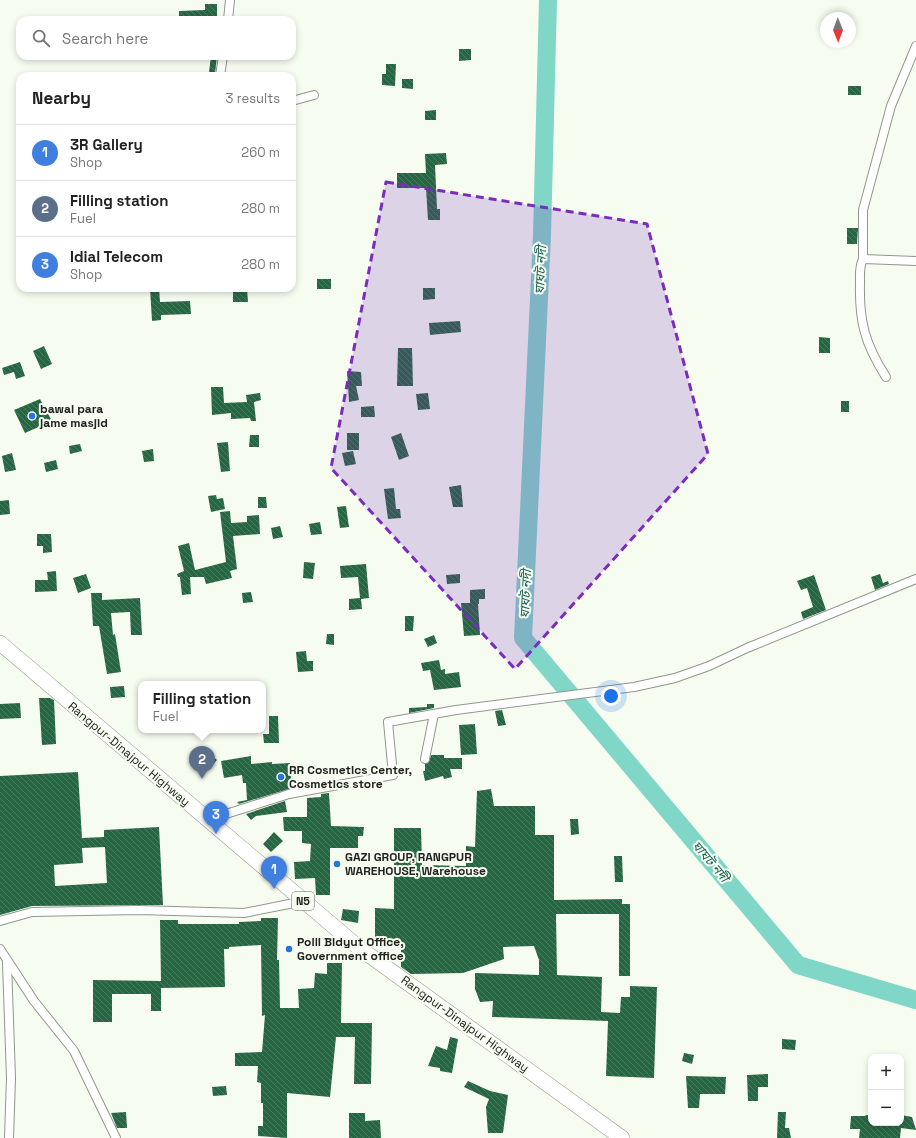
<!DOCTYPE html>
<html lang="en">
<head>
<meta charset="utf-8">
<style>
	body { margin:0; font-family:"Space Grotesk","Noto Sans Bengali",sans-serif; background:#f6f6f6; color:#222 }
	.controls { position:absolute; right:12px; bottom:12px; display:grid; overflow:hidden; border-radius:8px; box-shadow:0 2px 6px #0003 }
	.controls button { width:36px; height:36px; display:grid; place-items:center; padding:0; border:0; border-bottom:1px solid #e0e0e0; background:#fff; color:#222; font:20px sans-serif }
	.compass { position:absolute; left:820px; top:12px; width:36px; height:36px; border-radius:50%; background:#fff; box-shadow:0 2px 6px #0003; rotate:179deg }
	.you { position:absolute; left:611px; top:696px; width:14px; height:14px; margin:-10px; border:3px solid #fff; border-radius:50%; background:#1a73e8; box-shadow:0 0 0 6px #1a73e833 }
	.badge { display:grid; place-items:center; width:26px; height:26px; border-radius:50%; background:#111827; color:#fff; font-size:13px; font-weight:700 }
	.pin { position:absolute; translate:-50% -33px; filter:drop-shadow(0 1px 2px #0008) }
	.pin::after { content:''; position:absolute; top:21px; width:14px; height:12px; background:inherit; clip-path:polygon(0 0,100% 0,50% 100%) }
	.popup { position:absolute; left:138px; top:681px; width:128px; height:52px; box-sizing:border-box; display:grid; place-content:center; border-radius:8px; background:#fff; filter:drop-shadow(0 1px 3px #0005); font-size:13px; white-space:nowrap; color:#767676 }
	.popup b { font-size:15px; color:#222 }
	.popup::after { content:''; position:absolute; left:50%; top:100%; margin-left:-8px; border:8px solid transparent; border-top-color:#fff }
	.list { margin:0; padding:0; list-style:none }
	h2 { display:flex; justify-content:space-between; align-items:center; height:52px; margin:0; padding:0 16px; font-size:17px }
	h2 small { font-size:13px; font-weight:400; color:#767676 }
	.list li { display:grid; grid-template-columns:26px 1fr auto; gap:12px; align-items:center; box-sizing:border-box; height:56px; padding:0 16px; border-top:1px solid #e0e0e0 }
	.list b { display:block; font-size:15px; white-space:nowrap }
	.list p { margin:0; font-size:13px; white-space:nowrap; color:#767676 }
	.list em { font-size:13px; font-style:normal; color:#767676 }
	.icon { flex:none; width:22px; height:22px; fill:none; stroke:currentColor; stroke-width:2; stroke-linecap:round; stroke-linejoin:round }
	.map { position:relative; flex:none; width:916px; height:1138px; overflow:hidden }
	.search { position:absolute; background:#fff; box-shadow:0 2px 6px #0003; left:16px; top:16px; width:280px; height:44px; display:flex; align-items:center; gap:10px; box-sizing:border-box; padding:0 14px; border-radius:12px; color:#767676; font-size:15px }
	.panel { position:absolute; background:#fff; box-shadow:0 2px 6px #0003; left:16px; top:72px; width:280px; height:220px; border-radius:12px }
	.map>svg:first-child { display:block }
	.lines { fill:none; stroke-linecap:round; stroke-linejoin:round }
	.river { stroke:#80d6c7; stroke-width:18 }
	.building { fill:url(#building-back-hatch); fill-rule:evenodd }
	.street-casing { stroke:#90978b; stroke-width:10 }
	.highway-casing { stroke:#90978b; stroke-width:16 }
	.street { stroke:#fff; stroke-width:8 }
	.highway { stroke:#fff; stroke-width:15 }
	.marked { fill:#7b2cbf; fill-opacity:0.2; stroke:#7b2cbf; stroke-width:3; stroke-dasharray:8 5; stroke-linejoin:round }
	.poi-dot { fill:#2574df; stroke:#f6fdf0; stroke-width:1.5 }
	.labels { text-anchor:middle; stroke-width:4; stroke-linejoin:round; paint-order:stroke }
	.shield { fill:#f6fdf0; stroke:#61645d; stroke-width:1 }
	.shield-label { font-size:11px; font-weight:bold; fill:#21231e }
	.poi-label { font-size:12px; font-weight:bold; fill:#21231e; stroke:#f6fdf0; text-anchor:start }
	.street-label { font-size:12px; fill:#21231e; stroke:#f6fdf0 }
	.water-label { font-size:13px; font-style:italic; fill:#1c6258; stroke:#f6fdf0 }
</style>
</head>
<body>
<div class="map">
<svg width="916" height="1138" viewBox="0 0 916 1138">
	<defs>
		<pattern id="building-back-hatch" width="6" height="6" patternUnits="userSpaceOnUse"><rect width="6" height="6" fill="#276643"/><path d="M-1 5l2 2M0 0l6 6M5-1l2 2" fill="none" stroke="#4c7c61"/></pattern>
	</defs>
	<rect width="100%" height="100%" fill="#f6fdf0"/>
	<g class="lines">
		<path class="river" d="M548,0L542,235L523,638L798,965L916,1000"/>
	</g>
	<g class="building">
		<path d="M205,4H217V20H179V11L205,10Z"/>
		<path d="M459,49H471V60L459,61Z"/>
		<path d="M211,56L217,57L215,73L209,72Z"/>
		<path d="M386,64H396L395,86L382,85V74H386Z"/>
		<path d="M402,79H413V89L402,88Z"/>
		<rect x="848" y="86" width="13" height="9"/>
		<path d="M436,110V120H425V111Z"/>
		<path d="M446,153L447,164L435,165L437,209H440V220H428L426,188H397V173H426L425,154Z"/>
		<path d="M847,228H858L857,244H847Z"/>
		<rect x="317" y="279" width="14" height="10"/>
		<path d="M150,288H159L160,302L190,301L191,314L161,315V320L152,321Z"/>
		<path d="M233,288H247L248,302H233Z"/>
		<path d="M423,288H435V299L423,300Z"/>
		<path d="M460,321L461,332L430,335L429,323Z"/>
		<path d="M819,337L830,338V353H819Z"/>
		<path d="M44,346L52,364L41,369L33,351Z"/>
		<path d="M398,348H412L413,386H397Z"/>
		<path d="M20,362L25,376L16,379L14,372L4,375L2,368Z"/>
		<path d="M347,371L361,372L362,386H356L359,400L349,402Z"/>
		<path d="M211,387H223L224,403L247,402L246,395L260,393L261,400L254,402L256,421H251L250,418L231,419V413L212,415Z"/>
		<path d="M428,393L430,409L418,410L416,394Z"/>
		<path d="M40,399L52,421L25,433L14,410Z"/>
		<rect x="841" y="401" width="8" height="11"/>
		<path d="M374,406L375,417H361V407Z"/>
		<rect x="347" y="433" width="12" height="17"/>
		<path d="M401,433L409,456L399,460L391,437Z"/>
		<path d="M250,435H259V447H249Z"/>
		<path d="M228,442L230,471L221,472L217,443Z"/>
		<path d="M80,444L82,451L70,454L69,446Z"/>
		<path d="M153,449L154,461L144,462L142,451Z"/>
		<path d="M353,451L356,464L345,466L342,453Z"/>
		<path d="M12,453L16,470L5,472L2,456Z"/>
		<path d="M56,460L58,469L46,472L44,463Z"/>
		<path d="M461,485L463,507H453L449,487Z"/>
		<path d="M394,488L396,509H400L401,518L388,519L384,489Z"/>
		<path d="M216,495L217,499L223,498L225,509L211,512L208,496Z"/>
		<path d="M258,497H266L267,508H258Z"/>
		<path d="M9,500L10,514L0,515V501Z"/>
		<path d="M346,506L349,527L340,528L337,507Z"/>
		<path d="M230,511L231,523L247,522V516L259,515L260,534L233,536L237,569L230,571L232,578L206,584L204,577H190L191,594L182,595L180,577H178L177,574L184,571L178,546L189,543L195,570L226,562L220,512Z"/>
		<path d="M320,522L322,534L311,535L309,524Z"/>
		<path d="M280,526L283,537L273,539L271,528Z"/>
		<path d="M37,534H51L52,552L43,553V546H37Z"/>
		<path d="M304,562L315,563L313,579L303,578Z"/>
		<path d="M366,564L369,598L361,599L362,609L349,610V599L360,598L358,577L341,578L340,566Z"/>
		<path d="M56,571L57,591L35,592V580H48L47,572Z"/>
		<path d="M86,574L91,588L78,593L73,578Z"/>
		<path d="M460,574V583L447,584L446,575Z"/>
		<path d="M880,574L883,583L888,581L889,584L875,590L871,577Z"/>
		<path d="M814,575L826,610L803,619L801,612L813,607L807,588L801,590L797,581Z"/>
		<path d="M485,589V599H479V604H478L480,635L464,636L461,603H470V590Z"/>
		<path d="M251,592L253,602L243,603L242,593Z"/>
		<path d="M91,593H102V600L140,598L142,635H131L130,612L111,613L113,635L115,634L121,672L107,674L99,626H93Z"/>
		<path d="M405,616H414L413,631H405Z"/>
		<path d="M327,634H334V645L326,644Z"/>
		<path d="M434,635L437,643L428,647L424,639Z"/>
		<path d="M306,651L307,661H313V671L298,672L296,652Z"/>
		<path d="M439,660L441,670L445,669V674L459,672L461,687L434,690L430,670L423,671L421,663Z"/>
		<path d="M124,686L125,697L111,698L110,687Z"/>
		<path d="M39,698H50L54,700L56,744L42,745Z"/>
		<path d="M20,703L21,718L0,719V704Z"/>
		<path d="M427,704H434V708L409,713V708L427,707Z"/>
		<path d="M502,710L506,725L498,726L495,711Z"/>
		<path d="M269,716H278L279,743H264L263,734H269Z"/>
		<path d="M475,724L477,754L461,755L459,725Z"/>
		<path d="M205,750L217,760L204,774L197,767L202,761L199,757Z"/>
		<path d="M431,755H444V758H462V769H450L452,777L444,779L443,776L425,781L423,771H425V764L429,762Z"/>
		<path d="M251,756V764L272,762V764L290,763L292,788L239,804L237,802L247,800L246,783H243L242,775L224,778L221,761Z"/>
		<path d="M78,772L82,838L104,837V830L159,827L163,905L32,906L0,915V776ZM105,847L107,883L55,886L54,865L83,863L82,848Z"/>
		<path d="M491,789L494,806H535V835H554V900L622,899V904H630V976H619V914H556L557,975L602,977L601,1012L620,1013L621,997H630V986L657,987L654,1078L606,1076L608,1021L492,1017L493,1001L480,1002L475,989V973L539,975V960L534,946L503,947L504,959L463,973L411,974L401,967V945L375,944V908L394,909V828H421L422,865L466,866V846L475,847L477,791Z"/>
		<path d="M329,793L331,826L364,827L363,836H358V848H330V895H316L315,878L295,879L294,862L310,861L311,844L302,843V831H284L283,817H307V798L321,797V794Z"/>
		<path d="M285,801L287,812L256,816L251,820L246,814Z"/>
		<path d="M570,819H578L579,834L571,835Z"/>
		<path d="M274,832L283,841L271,852L263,844Z"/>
		<path d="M614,856H622L623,882H615Z"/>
		<path d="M343,909L359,911L358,923L341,920Z"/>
		<path d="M261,918H278L277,960H279L280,1008H299L298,989L314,988L315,973L327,974V963H342L341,1023H372L371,1084H354L355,1037H336L330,1097L287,1093V1138L258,1136V1126H263V1103H261V1083L257,1082L258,1066H235V1053L262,1052L265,1015L262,1016L261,945L229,947V949H224L225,987L161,988V1011H151V994H112V1022H93V980L161,981L160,920H178V924H239V922L261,921Z"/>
		<path d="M450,1037L458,1039L452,1073L440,1071V1068L428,1066L436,1046L447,1050Z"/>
		<path d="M782,1039L796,1040L795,1050L782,1049Z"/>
		<path d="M684,1053L694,1055L692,1064L682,1061Z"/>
		<path d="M768,1074V1087H758V1101H748L747,1075Z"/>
		<path d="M686,1076L726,1077L725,1094H700L699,1108H688Z"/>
		<path d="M468,1081L490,1091L508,1095L503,1133H488L486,1107L489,1099L464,1087Z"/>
		<path d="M226,1086L227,1095L213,1096L212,1087Z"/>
		<path d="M126,1112L127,1128H117L111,1113Z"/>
		<path d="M778,1112H786L785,1128H789L791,1138H777Z"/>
		<path d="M349,1113H365V1121L380,1120L381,1138H349Z"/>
		<path d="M871,1114V1123H901V1115L912,1117L916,1130L901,1128L900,1138H859L860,1129H850L851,1116H864Z"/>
	</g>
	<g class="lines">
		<g class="street-casing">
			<g id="street">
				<path d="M228,20L230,0"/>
				<path d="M220,76L223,56"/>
				<path d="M292,101L314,95"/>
				<path d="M863,259L916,261"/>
				<path d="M886,377C865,344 859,322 860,283C860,274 859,267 863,259V210L891,106L916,46"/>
				<path d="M425,759L434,714"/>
				<path d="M207,820L289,794L393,775L388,722L456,710L634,687L675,678L709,666L747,648L916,579"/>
				<path d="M0,921L32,912L138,910L244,913L304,901"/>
				<path d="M0,949L34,1001L74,1051L116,1138"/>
				<path d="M7,963L11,1078L9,1138"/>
			</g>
		</g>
		<g class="highway-casing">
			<path id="highway" d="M0,643L358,947L622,1138"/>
		</g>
		<use href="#street" class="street"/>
		<use href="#highway" class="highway"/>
	</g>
	<path class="marked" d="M386,182L647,224L708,454L515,669L331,468Z"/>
	<g class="poi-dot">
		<circle cx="32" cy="416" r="4"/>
		<circle cx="281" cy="777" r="4"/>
		<circle cx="337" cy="864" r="4"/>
		<circle cx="289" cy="949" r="4"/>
	</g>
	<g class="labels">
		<rect class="shield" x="292" y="892" width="22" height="18" rx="3"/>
		<g class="shield-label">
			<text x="303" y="905">N5</text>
		</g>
		<g class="poi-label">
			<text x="40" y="413">bawai para<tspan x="40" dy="14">jame masjid</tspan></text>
			<text x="289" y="774">RR Cosmetics Center,<tspan x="289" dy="14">Cosmetics store</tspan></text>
			<text x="345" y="861">GAZI GROUP, RANGPUR<tspan x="345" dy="14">WAREHOUSE, Warehouse</tspan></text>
			<text x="297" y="946">Polli Bidyut Office,<tspan x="297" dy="14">Government office</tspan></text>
		</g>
		<g class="street-label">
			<text transform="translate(129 754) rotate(40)" y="4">Rangpur-Dinajpur Highway</text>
			<text transform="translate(465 1024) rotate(36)" y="4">Rangpur-Dinajpur Highway</text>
		</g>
		<g class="water-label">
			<text transform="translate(540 270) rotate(-87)" y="5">ঘাঘট নদী</text>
			<text transform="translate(525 594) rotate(-87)" y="5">ঘাঘট নদী</text>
			<text transform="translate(711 861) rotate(50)" y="5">ঘাঘট নদী</text>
		</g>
	</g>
</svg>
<div class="controls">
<button>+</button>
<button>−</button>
</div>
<svg class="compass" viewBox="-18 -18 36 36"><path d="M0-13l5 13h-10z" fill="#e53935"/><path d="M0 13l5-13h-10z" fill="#767676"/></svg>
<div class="you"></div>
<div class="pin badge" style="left:274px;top:889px;background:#3f7fe0">1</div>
<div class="pin badge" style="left:202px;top:779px;background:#5c6f8a">2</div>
<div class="popup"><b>Filling station</b>Fuel</div>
<div class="pin badge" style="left:216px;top:834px;background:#3f7fe0">3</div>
<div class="search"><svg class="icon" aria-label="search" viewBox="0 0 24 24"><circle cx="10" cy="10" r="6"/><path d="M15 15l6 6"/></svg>Search here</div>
<section class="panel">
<h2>Nearby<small>3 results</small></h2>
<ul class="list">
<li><span class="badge" style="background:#3f7fe0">1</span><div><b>3R Gallery</b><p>Shop</p></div><em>260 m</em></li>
<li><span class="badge" style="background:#5c6f8a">2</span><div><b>Filling station</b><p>Fuel</p></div><em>280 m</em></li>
<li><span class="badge" style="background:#3f7fe0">3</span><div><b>Idial Telecom</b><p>Shop</p></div><em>280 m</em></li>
</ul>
</section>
</div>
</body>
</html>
